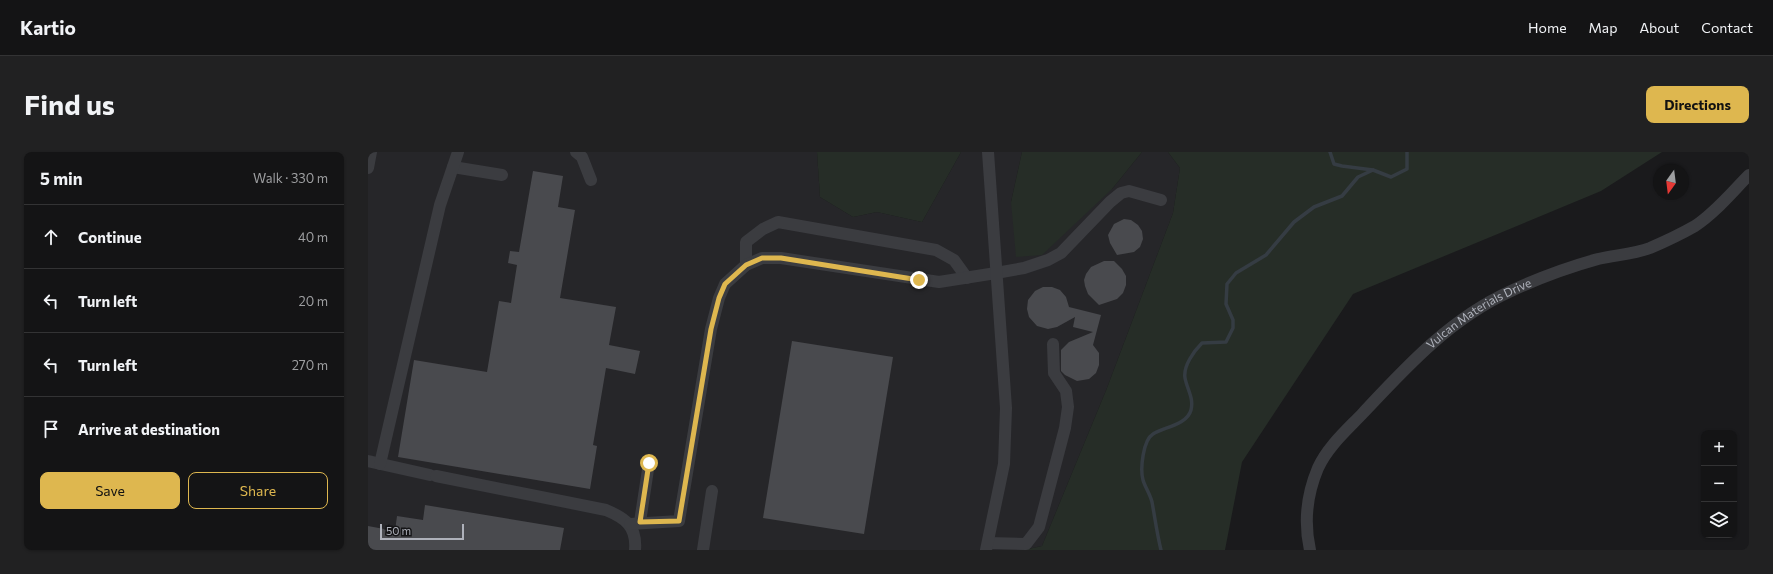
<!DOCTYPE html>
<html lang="en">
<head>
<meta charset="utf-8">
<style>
	body { margin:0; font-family:Commissioner,sans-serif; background:#212122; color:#f1f3f6 }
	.controls { position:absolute; right:12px; bottom:12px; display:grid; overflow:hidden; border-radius:8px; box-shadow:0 1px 3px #0004 }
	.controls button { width:36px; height:36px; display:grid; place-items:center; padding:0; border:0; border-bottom:1px solid #333334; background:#141415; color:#f1f3f6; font:20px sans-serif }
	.compass { position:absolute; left:1285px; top:12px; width:36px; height:36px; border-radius:50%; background:#141415; box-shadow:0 1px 3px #0004; rotate:194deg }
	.scale { position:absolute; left:12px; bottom:10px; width:84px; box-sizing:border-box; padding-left:4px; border:2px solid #aeb1ba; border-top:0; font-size:11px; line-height:14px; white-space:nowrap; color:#aeb1ba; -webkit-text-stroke:3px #151517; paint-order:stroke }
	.stop { position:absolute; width:12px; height:12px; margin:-9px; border:3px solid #deb74f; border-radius:50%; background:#fff }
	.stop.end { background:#deb74f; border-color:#fff; box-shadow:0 1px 4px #0008 }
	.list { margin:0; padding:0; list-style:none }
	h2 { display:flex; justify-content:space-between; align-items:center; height:52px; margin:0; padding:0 16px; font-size:17px }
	h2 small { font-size:13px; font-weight:400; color:#9d9ea0 }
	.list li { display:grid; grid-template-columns:26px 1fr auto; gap:12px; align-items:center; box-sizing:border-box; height:64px; padding:0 16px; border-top:1px solid #333334 }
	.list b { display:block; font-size:15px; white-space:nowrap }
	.list em { font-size:13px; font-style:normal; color:#9d9ea0 }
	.actions { display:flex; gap:8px; padding:12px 16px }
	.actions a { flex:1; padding:9px 0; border:1px solid #deb74f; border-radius:8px; text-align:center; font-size:14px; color:#deb74f }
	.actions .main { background:#deb74f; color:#111 }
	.icon { flex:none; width:22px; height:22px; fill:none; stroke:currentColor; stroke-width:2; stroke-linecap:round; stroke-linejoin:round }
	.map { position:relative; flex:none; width:1381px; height:398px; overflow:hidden; border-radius:8px }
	header { display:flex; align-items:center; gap:24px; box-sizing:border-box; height:56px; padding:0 20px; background:#141415; border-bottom:1px solid #333334 }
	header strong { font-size:19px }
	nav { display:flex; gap:22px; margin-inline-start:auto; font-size:14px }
	.intro { display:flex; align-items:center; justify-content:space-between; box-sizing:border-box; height:96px; padding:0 24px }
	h1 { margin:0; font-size:28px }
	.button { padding:10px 18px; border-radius:8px; background:#deb74f; color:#111; font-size:14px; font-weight:700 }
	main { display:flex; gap:24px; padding:0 24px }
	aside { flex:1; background:#141415; border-radius:8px; box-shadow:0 1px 3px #0004 }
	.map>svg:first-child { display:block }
	.built { fill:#262629 }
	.green { fill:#262d27 }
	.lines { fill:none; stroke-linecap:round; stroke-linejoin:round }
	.stream { stroke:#353c43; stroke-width:3.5 }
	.building { fill:#494a4e }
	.minor { stroke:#3b3c40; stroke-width:12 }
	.route { stroke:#deb74f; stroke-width:5 }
	.labels { text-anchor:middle; stroke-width:3.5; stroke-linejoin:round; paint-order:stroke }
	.street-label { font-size:12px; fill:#aeb1ba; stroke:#151517 }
</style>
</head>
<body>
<header>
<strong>Kartio</strong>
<nav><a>Home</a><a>Map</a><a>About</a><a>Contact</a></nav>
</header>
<div class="intro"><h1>Find us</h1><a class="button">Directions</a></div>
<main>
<aside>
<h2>5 min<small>Walk · 330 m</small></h2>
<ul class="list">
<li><svg class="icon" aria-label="ahead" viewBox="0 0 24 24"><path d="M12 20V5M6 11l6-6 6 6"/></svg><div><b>Continue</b></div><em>40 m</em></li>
<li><svg class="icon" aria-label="left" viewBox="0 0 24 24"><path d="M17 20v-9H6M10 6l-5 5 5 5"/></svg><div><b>Turn left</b></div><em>20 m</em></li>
<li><svg class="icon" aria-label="left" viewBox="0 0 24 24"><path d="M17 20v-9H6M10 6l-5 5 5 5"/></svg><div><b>Turn left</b></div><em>270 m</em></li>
<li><svg class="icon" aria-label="arrive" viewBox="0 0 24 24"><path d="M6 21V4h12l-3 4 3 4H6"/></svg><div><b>Arrive at destination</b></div></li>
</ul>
<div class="actions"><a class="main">Save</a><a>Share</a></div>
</aside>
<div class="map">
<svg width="1381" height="398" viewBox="0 0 1381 398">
	<rect width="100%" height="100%" fill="#1a1a1c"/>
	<path class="built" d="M0,0H449L452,45L485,65L509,60L554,70L593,0H654L643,50L744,37L774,0H800L812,16L805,61L739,236L674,394L656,398H0Z"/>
	<g class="green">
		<path d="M449,0H593L554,70L509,60L485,65L452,45Z"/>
		<path d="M654,0H774L744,37L674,103L648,105L643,50Z"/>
		<path d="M800,0H1294L1233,39L985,142L874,310L857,398H656L674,394L739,236L805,61L812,16Z"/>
	</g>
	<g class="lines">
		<g class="stream">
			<path d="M962,0L966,12L974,14L1005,18L1023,25L1039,17V0"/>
			<path d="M793,398C789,382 787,366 784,350C782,342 777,335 775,328C772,317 775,288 785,282C796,275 819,273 823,258C826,246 819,237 817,226C815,214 826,199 834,191L858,190L865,176V168L858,152L859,132L868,121L898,103L926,70L946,55L974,44L990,25L1005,18"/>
		</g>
	</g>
	<g class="building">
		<path d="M165,19L195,24L190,55L207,58L192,146L248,155L241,193L272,199L267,222L238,216L225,293L229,294L222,337L30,305L46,208L119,220L131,149L143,151L149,113L140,111L142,99L151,100Z"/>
		<path d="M756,67L763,68L770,73L774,79L775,87L772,95L766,100L749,103L742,91L740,83L746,72Z"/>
		<path d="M736,109H746L754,117L758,124V133L755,141L749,147L731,153L720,142L717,134L716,128L718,122L723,115Z"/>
		<path d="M675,135H684L692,138L698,145L701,155L733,163L725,193L731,201V213L728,221L721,227L709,229L697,223L693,219V198L701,190L725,180L705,175L707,165L689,175L680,177L669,174L661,165L659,157L660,148L667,139Z"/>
		<path d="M424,189L525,205L496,382L395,366Z"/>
		<path d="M57,353L196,376L192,398H0V374L27,379L29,364L55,368Z"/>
	</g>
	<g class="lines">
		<g class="minor">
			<path d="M208,0L214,5L223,28"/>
			<path d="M85,15L134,23"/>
			<path d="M0,16L3,0"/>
			<path d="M378,113V90L395,77L410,70L568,98L586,108L599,126"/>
			<path d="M0,309L62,323"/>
			<path d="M12,312L72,53L90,0"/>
			<path d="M68,324L238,358C257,366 269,374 267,398"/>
			<path d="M272,370L281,311"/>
			<path d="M262,372L311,369L343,177L351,146L357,132L378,113L394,106H413L571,130L628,121L656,116L680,108L693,101L742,50L753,41L761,39L793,48"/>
			<path d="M620,391L658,392L671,375L697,276L700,255L698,239L686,221L685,192"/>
			<path d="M335,398L344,339"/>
			<path d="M618,398L636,312L638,256L620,0"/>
			<path id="s1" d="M942,398C936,371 939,342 950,316C960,294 980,277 995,261C1039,214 1083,166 1143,139C1171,126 1201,115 1230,107C1247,103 1266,102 1282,96C1296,90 1313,82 1327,74C1347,61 1364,40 1381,23"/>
		</g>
	</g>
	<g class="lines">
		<path class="route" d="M281,311L272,370L311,369L343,177L351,146L357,132L378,113L394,106H413L551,128"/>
	</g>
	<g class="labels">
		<g class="street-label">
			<text dy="4" stroke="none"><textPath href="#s1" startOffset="309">Vulcan Materials Drive</textPath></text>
		</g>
	</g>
</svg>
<div class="controls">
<button>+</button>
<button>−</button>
<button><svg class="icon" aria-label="layers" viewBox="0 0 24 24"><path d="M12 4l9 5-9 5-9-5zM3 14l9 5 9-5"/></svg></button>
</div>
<svg class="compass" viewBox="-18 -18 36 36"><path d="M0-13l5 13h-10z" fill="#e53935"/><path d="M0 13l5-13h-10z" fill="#9d9ea0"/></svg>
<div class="scale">50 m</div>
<div class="stop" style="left:281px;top:311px"></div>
<div class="stop end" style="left:551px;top:128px"></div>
</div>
</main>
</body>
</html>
